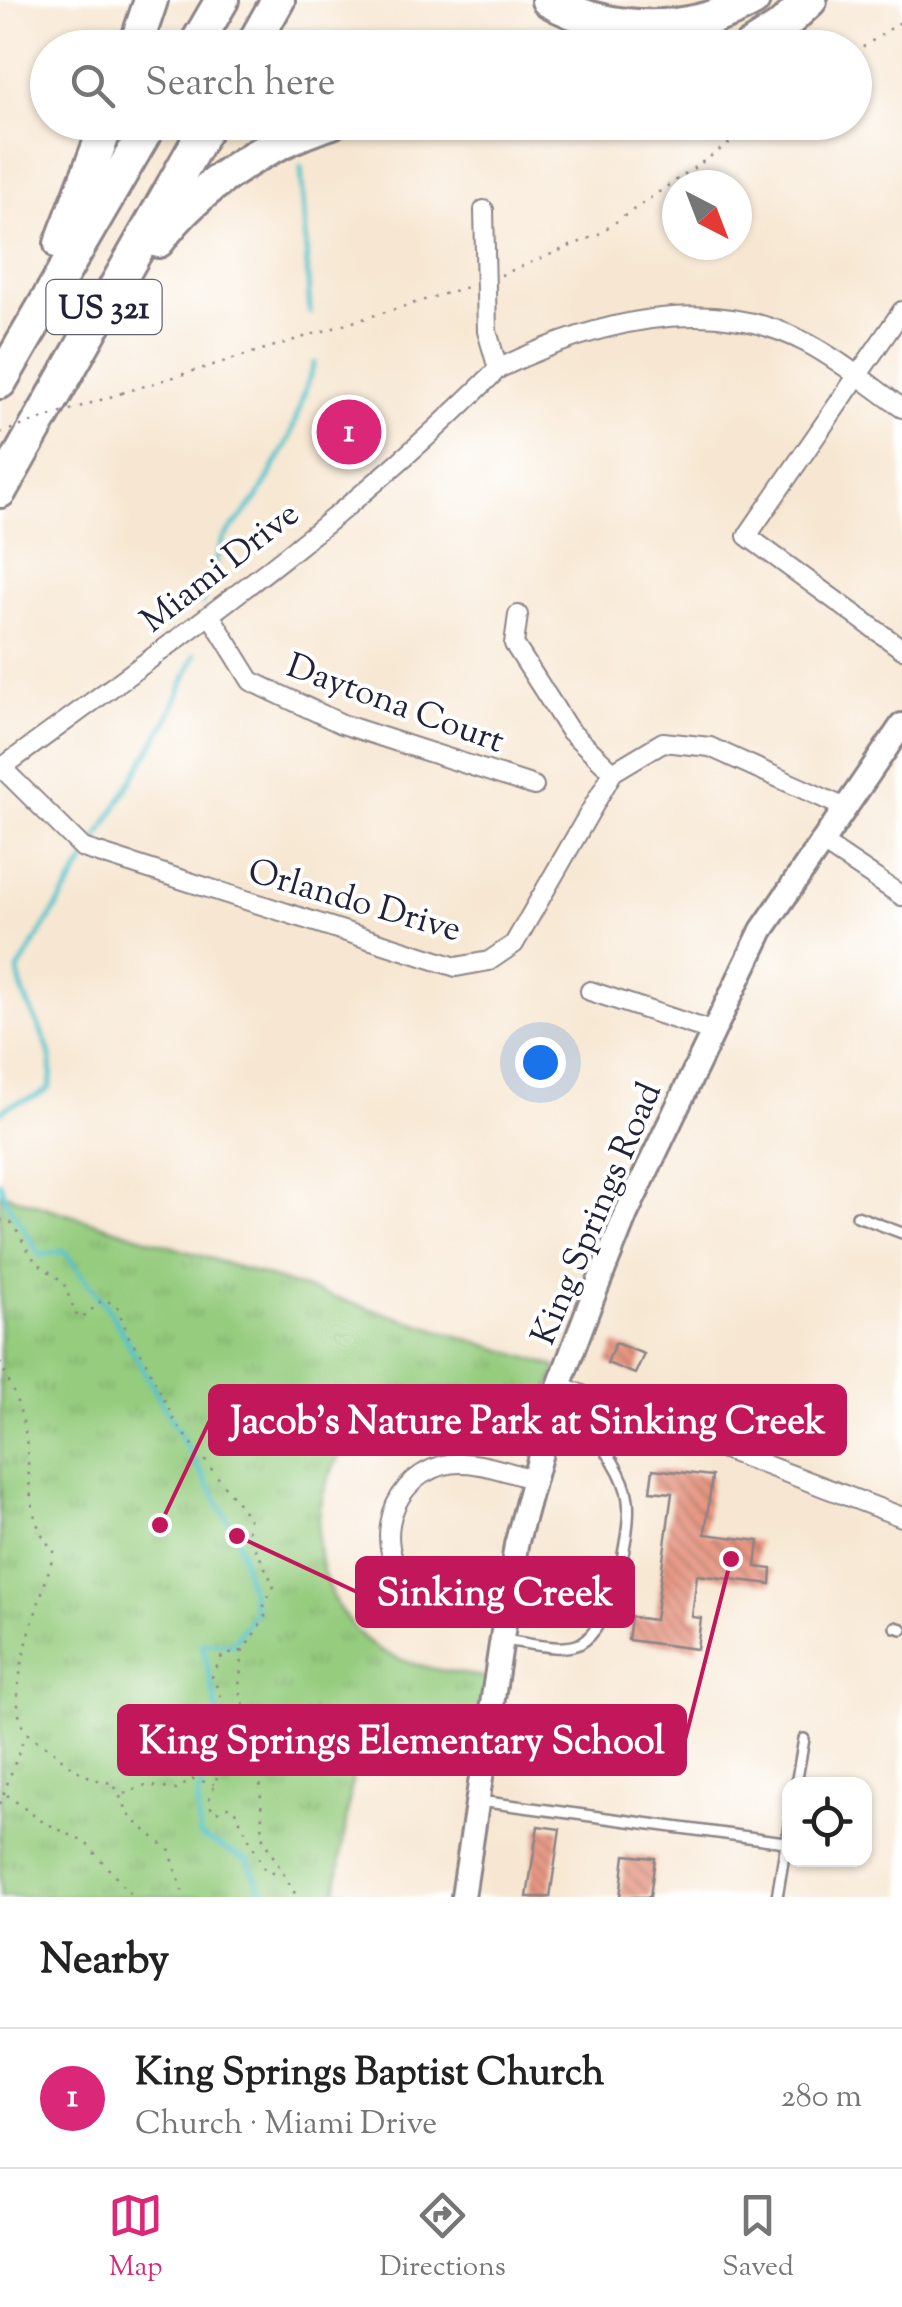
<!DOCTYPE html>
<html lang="en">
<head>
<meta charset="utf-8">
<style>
	body { margin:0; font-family:"Sorts Mill Goudy",serif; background:#f6f6f6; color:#222 }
	.controls { position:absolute; right:30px; bottom:30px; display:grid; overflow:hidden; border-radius:20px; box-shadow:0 2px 8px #0004 }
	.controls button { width:90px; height:90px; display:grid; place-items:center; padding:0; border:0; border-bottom:2px solid #e0e0e0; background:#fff; color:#222; font:50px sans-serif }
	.compass { position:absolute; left:662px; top:170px; width:90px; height:90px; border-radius:50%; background:#fff; box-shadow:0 2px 8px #0004; rotate:138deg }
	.you { position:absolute; left:540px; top:1062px; width:35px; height:35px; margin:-25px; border:8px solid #fff; border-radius:50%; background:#1a73e8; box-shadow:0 0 0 15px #1a73e833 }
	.badge { display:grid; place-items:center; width:65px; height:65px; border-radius:50%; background:#db2777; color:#fff; font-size:32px; font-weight:700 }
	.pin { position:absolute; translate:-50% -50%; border:5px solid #fff; box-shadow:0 2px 10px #0006 }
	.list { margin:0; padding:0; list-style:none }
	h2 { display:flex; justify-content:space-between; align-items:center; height:130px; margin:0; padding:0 40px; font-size:42px }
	h2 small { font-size:32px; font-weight:400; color:#767676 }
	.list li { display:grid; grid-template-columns:65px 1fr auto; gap:30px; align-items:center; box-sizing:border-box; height:140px; padding:0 40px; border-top:2px solid #e0e0e0 }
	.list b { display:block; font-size:38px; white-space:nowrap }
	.list p { margin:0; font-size:32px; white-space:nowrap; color:#767676 }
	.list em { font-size:32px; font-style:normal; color:#767676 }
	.icon { flex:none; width:55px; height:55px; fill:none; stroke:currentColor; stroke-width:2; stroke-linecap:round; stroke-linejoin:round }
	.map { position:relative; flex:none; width:902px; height:1897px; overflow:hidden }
	.search { position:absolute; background:#fff; box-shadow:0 2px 8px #0004; left:30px; right:30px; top:30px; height:110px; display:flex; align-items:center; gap:25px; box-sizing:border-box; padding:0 35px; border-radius:55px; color:#767676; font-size:38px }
	.sheet { height:270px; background:#fff }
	nav { display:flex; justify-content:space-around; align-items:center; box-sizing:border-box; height:140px; border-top:2px solid #e0e0e0; background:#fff; font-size:28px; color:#767676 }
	nav a { display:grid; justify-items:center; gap:5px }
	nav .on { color:#db2777 }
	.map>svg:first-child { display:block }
	.park { fill:url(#park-tufts); stroke:#5c775c; stroke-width:2.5 }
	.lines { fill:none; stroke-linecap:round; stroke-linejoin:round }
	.stream { stroke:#55c3cb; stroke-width:5 }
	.building { fill:url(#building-back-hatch) }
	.service-casing { stroke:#8c8486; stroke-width:14 }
	.minor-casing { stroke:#8c8486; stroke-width:22 }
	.tertiary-casing { stroke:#8c8486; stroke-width:28 }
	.motorway-casing { stroke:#8c8486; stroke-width:38 }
	.path { stroke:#8c8486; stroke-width:2.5; stroke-dasharray:2.5 8; stroke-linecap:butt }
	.service { stroke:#fff; stroke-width:9 }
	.minor { stroke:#fff; stroke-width:18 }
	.tertiary { stroke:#fff; stroke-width:22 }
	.motorway { stroke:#fff; stroke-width:32 }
	.path-bridge { stroke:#8c8486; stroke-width:2.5; stroke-dasharray:2.5 8; stroke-linecap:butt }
	.labels { text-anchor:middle; stroke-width:8; stroke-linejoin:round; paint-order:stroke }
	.shield { fill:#fff; stroke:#646476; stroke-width:2.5 }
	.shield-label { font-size:32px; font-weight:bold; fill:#22223b }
	.street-label { font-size:35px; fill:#22223b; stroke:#fff }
	.leader { fill:none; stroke:#c2185b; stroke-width:4 }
	.callout-dot { fill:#c2185b; stroke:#fff; stroke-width:4 }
	.callout { fill:#c2185b; stroke:#c2185b; stroke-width:4 }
	.callout-label { font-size:38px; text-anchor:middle; font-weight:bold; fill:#fff }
</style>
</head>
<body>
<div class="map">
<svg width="902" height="1897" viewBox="0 0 902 1897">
	<defs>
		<pattern id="park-tufts" width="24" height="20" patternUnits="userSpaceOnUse" patternTransform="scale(2.5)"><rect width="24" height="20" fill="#95cc7e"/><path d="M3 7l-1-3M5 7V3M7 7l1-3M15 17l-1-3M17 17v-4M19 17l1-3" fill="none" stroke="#80af6e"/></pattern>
		<pattern id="building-back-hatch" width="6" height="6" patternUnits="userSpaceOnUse" patternTransform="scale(2.5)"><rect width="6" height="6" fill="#e5937e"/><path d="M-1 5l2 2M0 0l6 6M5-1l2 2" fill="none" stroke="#b97868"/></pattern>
	</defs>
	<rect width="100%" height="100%" fill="#fff"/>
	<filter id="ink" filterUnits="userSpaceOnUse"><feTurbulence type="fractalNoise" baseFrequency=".01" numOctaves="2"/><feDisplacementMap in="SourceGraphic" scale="20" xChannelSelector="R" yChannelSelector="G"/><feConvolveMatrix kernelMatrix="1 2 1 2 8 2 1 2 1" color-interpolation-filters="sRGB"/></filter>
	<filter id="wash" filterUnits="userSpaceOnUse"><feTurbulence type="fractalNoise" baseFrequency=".0048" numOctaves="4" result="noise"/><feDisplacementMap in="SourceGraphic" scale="40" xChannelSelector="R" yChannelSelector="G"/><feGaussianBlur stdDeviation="2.25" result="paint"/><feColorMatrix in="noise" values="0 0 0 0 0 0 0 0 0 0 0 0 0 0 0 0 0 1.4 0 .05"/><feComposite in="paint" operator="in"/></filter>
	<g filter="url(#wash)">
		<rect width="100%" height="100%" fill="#f7e7d2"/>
		<path class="park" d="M0,1193L557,1367L542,1411C496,1394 459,1382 409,1393C398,1395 387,1407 377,1414C306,1467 296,1578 365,1639C400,1669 451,1671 494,1679L481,1766L357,1747L336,1891L368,1897H0Z"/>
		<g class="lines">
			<g class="stream">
				<path d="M301,167L310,313"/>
				<path d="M202,603L223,539L258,497L290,437L314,363"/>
				<path d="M93,846L167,721L195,655"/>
				<path d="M0,1113C12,1099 34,1102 49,1088C62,1044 22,1013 18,970L88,856"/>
				<path d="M0,1182L5,1199L40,1255L64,1251L110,1311L237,1536L255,1611L232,1645L202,1643L219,1718L202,1754L206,1774L197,1799L200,1836L248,1861L265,1897"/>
			</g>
		</g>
		<g id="blocks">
			<g class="building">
				<path d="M615,1343L644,1354L635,1374L607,1363Z"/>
				<path d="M653,1469L712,1476L705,1534L759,1541L756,1567L772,1569L771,1584L697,1575L692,1617L701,1618L697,1649L628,1640L631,1617L655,1620L672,1493L650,1491Z"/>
				<path d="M538,1826L560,1829L550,1897H527Z"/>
				<path d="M625,1855L655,1858L650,1897H620Z"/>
			</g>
		</g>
	</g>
	<g filter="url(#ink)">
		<use href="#blocks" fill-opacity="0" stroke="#8c8486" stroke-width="2.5"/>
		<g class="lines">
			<g class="service-casing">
				<g id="service">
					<path d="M857,1216L902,1233"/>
					<path d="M895,1627L902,1629"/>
					<path d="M503,1640C523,1642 564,1653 581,1643C611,1627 632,1533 628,1500C625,1472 599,1441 582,1419L587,1397"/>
					<path d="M796,1784L804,1739"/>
					<path d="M479,1801L785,1842"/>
					<path d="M777,1897L790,1819"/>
				</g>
			</g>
			<g class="minor-casing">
				<g id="minor">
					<path d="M484,210L487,331L498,369"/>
					<path d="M902,311L747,536L902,649"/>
					<path d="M518,615L514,644L569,730L613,772"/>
					<path d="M212,618L251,681L342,724L534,786"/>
					<path d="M2,768L83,848L456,967L489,961L514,944L613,772L663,742L710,747L843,807"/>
					<path d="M0,769C172,643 347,521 498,369C592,323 708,291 807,343C841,361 871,386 902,408"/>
					<path d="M820,841L902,896"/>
					<path d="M590,991L714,1032"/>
					<path d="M559,1386L902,1517"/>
					<path d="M503,1616C477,1610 444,1607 421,1593C369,1561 384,1482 441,1466C470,1457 503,1471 532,1479"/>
				</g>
			</g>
			<g class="tertiary-casing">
				<path id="tertiary" d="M463,1897L516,1545L559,1386L590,1304L626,1214L762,930L902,725"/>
			</g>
			<g class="motorway-casing">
				<g id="motorway">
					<path d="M548,0C609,35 691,35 753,0"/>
					<path d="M135,48L151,0"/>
					<path d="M194,48L222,0"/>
					<path d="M251,48L278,0"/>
					<path d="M749,48L780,28L810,0"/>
					<path d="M158,241C197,186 268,142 332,122"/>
					<path d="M61,244L108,122"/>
					<path d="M0,382L151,122"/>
					<path d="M0,491L209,122"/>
				</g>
			</g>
			<g class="path">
				<path d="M854,53L902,21"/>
				<path d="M501,275L597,235L760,122"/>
				<path d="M122,393L470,286"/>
				<path d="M0,1220L12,1223L35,1261L63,1282L76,1314L82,1319L102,1300L116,1304L130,1340L142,1354L174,1420L249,1518L248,1533L274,1586L264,1606L265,1617L243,1651L239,1686L259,1763L263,1839L297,1897"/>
				<path d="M0,1362C11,1386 23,1412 26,1438C31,1478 25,1520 54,1551C45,1593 2,1689 24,1729C29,1738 45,1744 54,1752C69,1767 93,1782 113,1783L131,1818L170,1851L184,1897"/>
				<path d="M242,1651L222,1656L212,1677C235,1718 224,1761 208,1802L214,1813L230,1806L235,1811L265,1871L281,1875"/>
				<path d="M124,1794L146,1785L176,1790L193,1779L214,1784"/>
				<path d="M7,1795L40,1820L86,1843L133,1897"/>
				<path d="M0,1804L25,1735"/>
			</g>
			<use href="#service" class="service"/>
			<use href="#minor" class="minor"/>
			<use href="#tertiary" class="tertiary"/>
			<use href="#motorway" class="motorway"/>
			<path class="path-bridge" d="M0,433L122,393"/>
		</g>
	</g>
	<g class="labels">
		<rect class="shield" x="46.5" y="280" width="115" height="54" rx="8"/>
		<g class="shield-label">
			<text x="104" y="318">US 321</text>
		</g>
		<g class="street-label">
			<text transform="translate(219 566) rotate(-38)" y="12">Miami Drive</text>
			<text transform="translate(396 702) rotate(20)" y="12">Daytona Court</text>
			<text transform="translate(355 899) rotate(16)" y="12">Orlando Drive</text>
			<text transform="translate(595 1213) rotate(-67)" y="12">King Springs Road</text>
		</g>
	</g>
	<path class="leader" d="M160 1525L210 1420M237 1536L357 1592M731 1559L685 1740"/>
	<g class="callout-dot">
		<circle cx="160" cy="1525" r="10"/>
		<circle cx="237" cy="1536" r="10"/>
		<circle cx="731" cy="1559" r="10"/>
	</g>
	<g class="callout">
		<rect x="210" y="1386" width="635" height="68" rx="10"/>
		<rect x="357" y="1558" width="276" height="68" rx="10"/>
		<rect x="119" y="1706" width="566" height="68" rx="10"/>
	</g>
	<g class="callout-label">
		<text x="528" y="1433">Jacob's Nature Park at Sinking Creek</text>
		<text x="495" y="1605">Sinking Creek</text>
		<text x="402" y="1753">King Springs Elementary School</text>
	</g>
</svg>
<div class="controls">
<button><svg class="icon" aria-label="locate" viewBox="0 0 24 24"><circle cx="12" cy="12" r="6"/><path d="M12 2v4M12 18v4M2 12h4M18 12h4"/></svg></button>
</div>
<svg class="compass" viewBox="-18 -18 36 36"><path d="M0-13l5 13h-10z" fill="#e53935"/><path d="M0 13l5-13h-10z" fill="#767676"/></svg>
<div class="you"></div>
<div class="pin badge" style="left:349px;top:432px">1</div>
<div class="search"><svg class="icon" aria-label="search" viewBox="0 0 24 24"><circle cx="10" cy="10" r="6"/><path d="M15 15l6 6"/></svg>Search here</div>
</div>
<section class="sheet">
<h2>Nearby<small></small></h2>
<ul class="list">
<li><span class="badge">1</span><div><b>King Springs Baptist Church</b><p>Church · Miami Drive</p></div><em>280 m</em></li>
</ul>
</section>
<nav>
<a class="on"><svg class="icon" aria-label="map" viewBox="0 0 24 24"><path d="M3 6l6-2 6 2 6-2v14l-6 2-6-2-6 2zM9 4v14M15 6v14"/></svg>Map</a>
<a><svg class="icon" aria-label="directions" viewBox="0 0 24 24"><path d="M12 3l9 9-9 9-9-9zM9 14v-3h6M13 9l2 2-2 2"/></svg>Directions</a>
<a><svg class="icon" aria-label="saved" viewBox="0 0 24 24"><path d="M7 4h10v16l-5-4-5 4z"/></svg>Saved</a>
</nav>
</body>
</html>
